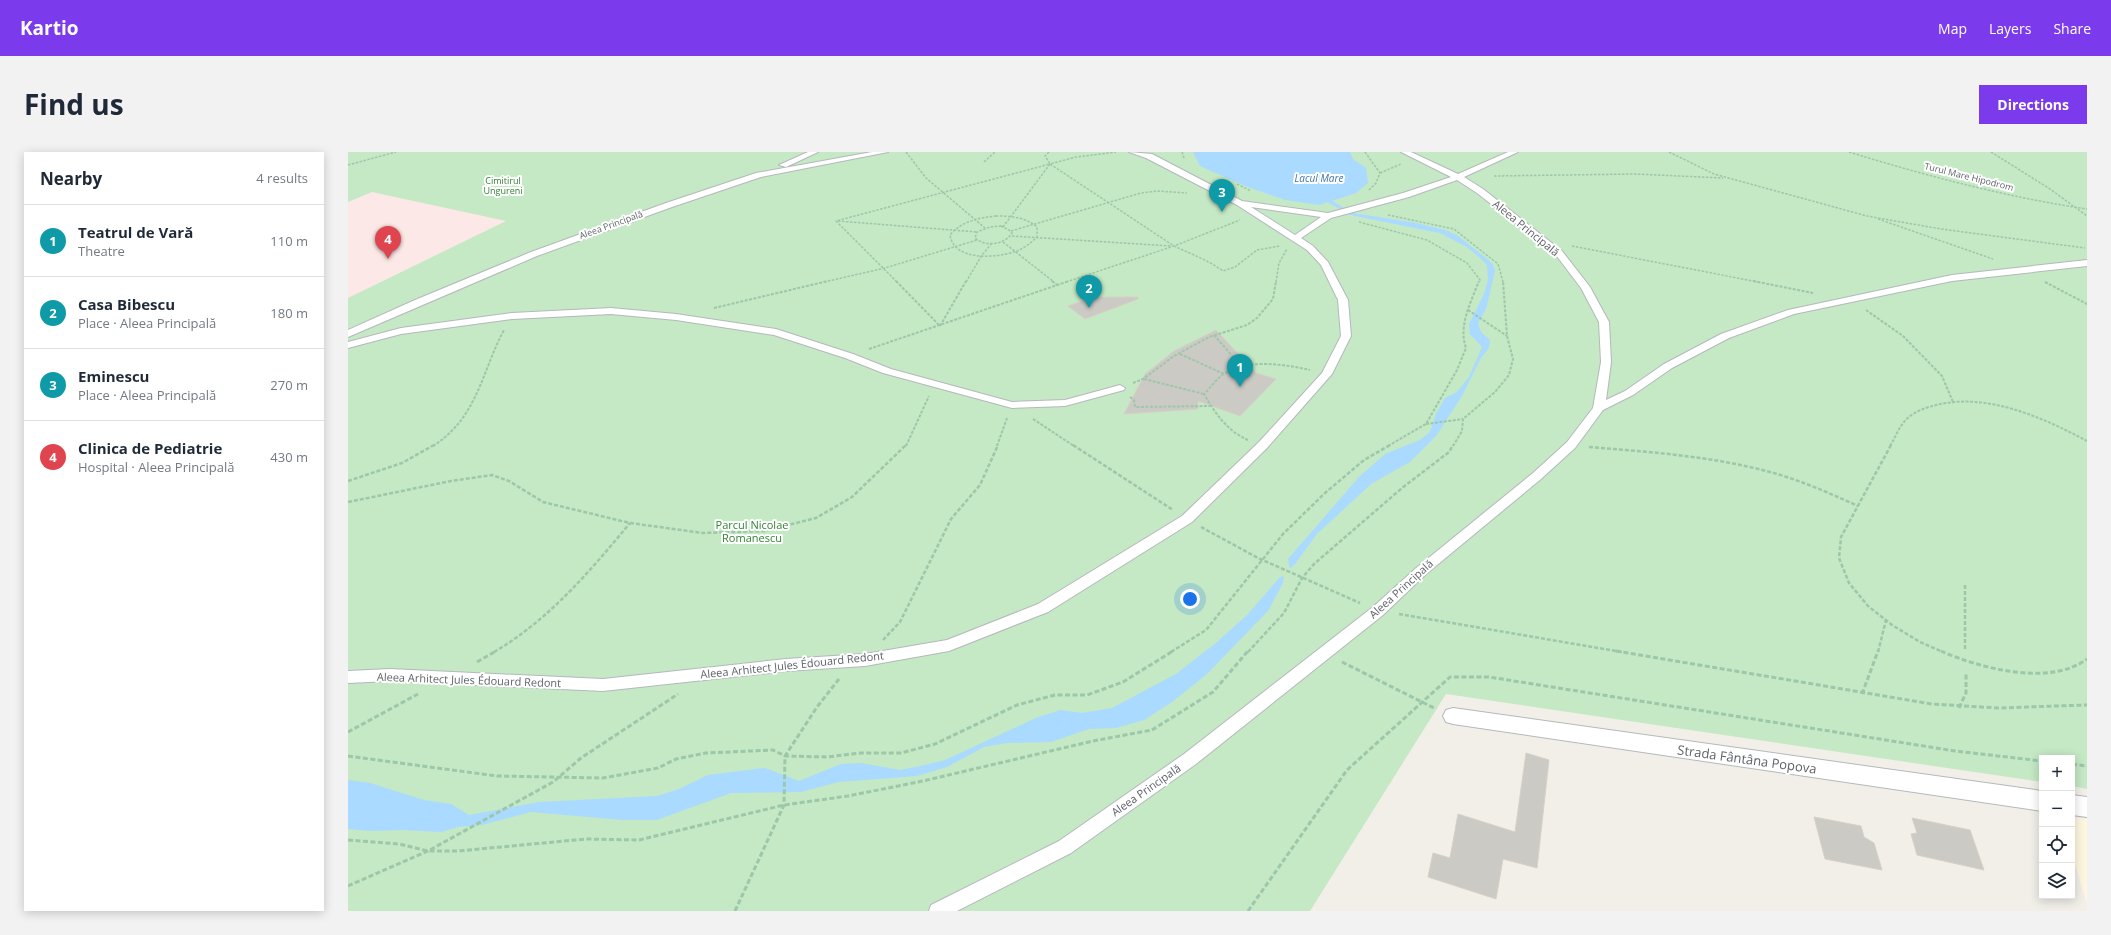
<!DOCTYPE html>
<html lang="en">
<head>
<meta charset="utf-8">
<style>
	body { margin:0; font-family:"Open Sans",sans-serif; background:#f2f2f3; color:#1f2937 }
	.controls { position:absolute; right:12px; bottom:12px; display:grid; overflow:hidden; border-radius:0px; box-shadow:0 2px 10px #0003 }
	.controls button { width:36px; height:36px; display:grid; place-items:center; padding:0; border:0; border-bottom:1px solid #e0e1e3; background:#fff; color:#1f2937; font:20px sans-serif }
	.you { position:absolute; left:842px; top:447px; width:14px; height:14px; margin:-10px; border:3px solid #fff; border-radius:50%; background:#1a73e8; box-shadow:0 0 0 6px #1a73e833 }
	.badge { display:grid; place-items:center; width:26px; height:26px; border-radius:50%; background:#7c3aed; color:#fff; font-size:13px; font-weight:700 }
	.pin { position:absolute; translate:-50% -33px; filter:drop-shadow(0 1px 2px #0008) }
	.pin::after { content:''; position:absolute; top:21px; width:14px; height:12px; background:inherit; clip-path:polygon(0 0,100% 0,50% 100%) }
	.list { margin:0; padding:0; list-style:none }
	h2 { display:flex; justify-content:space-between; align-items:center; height:52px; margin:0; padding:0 16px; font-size:17px }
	h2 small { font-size:13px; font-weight:400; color:#747a83 }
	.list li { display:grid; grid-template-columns:26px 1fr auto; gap:12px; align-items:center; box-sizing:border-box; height:72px; padding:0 16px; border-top:1px solid #e0e1e3 }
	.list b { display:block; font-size:15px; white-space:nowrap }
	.list p { margin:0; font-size:13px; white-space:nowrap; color:#747a83 }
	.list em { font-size:13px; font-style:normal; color:#747a83 }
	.icon { flex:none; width:22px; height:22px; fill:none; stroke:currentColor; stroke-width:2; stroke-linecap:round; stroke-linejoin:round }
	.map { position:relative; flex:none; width:1739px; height:759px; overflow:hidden; border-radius:0px }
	header { display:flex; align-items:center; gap:24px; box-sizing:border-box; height:56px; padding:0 20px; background:#7c3aed; color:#fff }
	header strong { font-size:19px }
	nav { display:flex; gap:22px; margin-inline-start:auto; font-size:14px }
	.intro { display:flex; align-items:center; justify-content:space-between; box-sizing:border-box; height:96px; padding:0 24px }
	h1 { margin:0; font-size:28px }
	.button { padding:10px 18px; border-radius:0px; background:#7c3aed; color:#fff; font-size:14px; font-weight:700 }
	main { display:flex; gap:24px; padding:0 24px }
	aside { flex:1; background:#fff; border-radius:0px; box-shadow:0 2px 10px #0003 }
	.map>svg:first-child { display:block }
	.commercial { fill:#fef7e0 }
	.medical { fill:#fce8e6 }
	.green { fill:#c5e8c5 }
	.water { fill:#aadaff }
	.building { fill:#cccac5; stroke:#d6d1c6 }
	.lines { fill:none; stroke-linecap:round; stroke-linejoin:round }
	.pedestrian-casing { stroke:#b5b8bc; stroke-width:2 }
	.minor-casing { stroke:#b5b8bc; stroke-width:2 }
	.path-far3 { stroke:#9cc7a9; stroke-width:1.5; stroke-dasharray:2.5 1.5; stroke-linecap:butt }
	.path-far2 { stroke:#9cc7a9; stroke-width:2; stroke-dasharray:3 1.5; stroke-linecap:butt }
	.path-far1 { stroke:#9cc7a9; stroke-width:2.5; stroke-dasharray:4 2; stroke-linecap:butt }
	.path { stroke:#9cc7a9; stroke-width:3; stroke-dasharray:5 2.5; stroke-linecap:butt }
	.pedestrian { fill:#fff; fill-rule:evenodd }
	.minor { fill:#fff; fill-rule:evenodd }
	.labels { text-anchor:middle; stroke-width:4; stroke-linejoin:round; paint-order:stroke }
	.far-street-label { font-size:9px; fill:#5f6368; stroke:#fff }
	.far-park-label { font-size:9px; fill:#348238; stroke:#fff }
	.far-water-label { font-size:10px; font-style:italic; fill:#4174aa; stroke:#fff }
	.street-label { font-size:11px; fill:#5f6368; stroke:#fff }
	.park-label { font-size:11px; fill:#348238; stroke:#fff }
	.near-street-label { font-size:13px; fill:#5f6368; stroke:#fff }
</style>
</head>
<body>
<header>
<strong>Kartio</strong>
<nav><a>Map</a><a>Layers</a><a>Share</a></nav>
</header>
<div class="intro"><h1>Find us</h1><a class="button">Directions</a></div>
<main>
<aside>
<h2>Nearby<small>4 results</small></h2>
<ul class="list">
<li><span class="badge" style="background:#0f9aa8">1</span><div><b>Teatrul de Vară</b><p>Theatre</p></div><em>110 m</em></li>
<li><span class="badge" style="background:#0f9aa8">2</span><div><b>Casa Bibescu</b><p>Place · Aleea Principală</p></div><em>180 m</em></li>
<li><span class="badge" style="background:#0f9aa8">3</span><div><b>Eminescu</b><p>Place · Aleea Principală</p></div><em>270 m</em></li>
<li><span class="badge" style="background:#e0444e">4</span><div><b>Clinica de Pediatrie</b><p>Hospital · Aleea Principală</p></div><em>430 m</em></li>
</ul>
</aside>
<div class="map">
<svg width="1739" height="759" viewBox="0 0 1739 759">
	<rect width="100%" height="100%" fill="#f1efe8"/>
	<path class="commercial" d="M1724,665L1739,667V752L1724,702Z"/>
	<path class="medical" d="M24,40L159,69L0,146V50Z"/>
	<path class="green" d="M0,0H1739V637L1724,634V606H1694V630L1098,542L962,759H0V146L158,69L24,40L0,50Z"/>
	<g class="water">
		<path d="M845,0H1002L1005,7L1018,16L1020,31L1008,41L984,49L1005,61L1068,71L1097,78L1110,84L1138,106L1145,112L1147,119L1138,157L1130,171L1133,180L1142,188L1141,196L1133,206L1114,244L1088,284L1062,310L1023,332L969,382L947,412L942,417L940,407L1011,325L1037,302L1072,288L1082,280L1088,262L1097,246L1109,240L1121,225L1134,195L1122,182L1121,172L1136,142L1140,128L1139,113L1132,106L1119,95L1092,81L1002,63L979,50L972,53L937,48L897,34L852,14Z"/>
		<path d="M936,424L935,431L920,459L858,523L824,550L796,568L768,576L741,577L703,590L659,591L636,595L599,615L569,624L491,630L453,640L383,641L309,668H275L183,660L134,673L110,675L93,680L55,678L22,679L0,677V628L22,631L76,648L103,652L121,663L191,650L309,644L331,637L360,623L417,616L451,629L493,612L513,611L552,618L577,613L597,608L690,565L713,558L734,561L764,556L828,522L868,491L900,462L932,425Z"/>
	</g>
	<g class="building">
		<path d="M746,145H790V147L737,167L720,154Z"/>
		<path d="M868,178L908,221L928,227L892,264L850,249V257L776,262L797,222L826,199Z"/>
		<path d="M1178,601L1201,608L1189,716L1155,707L1148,747L1080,725L1085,701L1102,706L1110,662L1167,680Z"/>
		<path d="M1466,665L1513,674L1516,685L1526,691L1534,718L1477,707Z"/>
		<path d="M1564,666L1622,678L1636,718L1569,703L1563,682L1569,681Z"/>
	</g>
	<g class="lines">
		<g class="pedestrian-casing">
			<g id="pedestrian">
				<path d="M460,0H470L438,15L431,13Z"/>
				<path d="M524,0H540L413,25L324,55L189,104L0,185V178L67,148L183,100L318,51L408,21Z"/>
				<path d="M781,0L804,2L894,49L980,61L1055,41L1103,25L1053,0H1063L1110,22L1160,0H1170L1116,25L1135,37L1214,99L1242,135L1261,170L1263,210L1258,248L1277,239L1316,212L1373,182L1440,158L1604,123L1739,108V114L1604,129L1446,162L1381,186L1324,216L1285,243L1255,258L1227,296L1193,327L1077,423L1035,463L848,612L723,701L609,759H581L583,753L711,689L836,602L1025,455L1067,417L1185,321L1219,290L1245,256L1253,210L1251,170L1233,136L1208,103L1129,41L1109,28L1061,45L983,66L953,86L965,94L980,110L1000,148L1003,184L984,222L919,296L844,370L700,460L601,499L517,514L438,519L255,539L42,529L0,531V519L42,517L255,527L438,507L517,502L599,488L690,452L834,364L911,290L974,221L993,184L990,148L973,113L959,98L889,53L798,6ZM903,55L973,65L947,83Z"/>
				<path d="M263,156L328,162L428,177L505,202L543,217L664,250L717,248L772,233L777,236L776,238L717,254L664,256L535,221L497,206L426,183L328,168L263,162L164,167L53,182L0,196V190L53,176L164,161Z"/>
			</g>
		</g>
		<g class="minor-casing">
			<g id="minor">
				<path d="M1105,556L1694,639V659L1105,572L1098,570L1095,564L1098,558Z"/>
				<path d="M1724,643L1739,645V665L1724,663Z"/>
			</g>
		</g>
		<g class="path-far3">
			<path d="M558,0L578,26L637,76"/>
			<path d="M701,0L697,4L702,12"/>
			<path d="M834,0L836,6"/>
			<path d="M1017,0L1032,21L1028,31L1020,39"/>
			<path d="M1321,0L1366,22L1519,64L1593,77L1737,96"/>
			<path d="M1501,0C1579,24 1658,45 1739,57"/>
			<path d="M1643,0L1702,37L1739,64"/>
			<path d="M636,10L647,0"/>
			<path d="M0,13L48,0"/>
			<path d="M1032,21L1053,12"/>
			<path d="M1146,24L1287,22L1375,26"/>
			<path d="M889,32L903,39"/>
			<path d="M1040,63L1106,77L1150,112L1155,130"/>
			<path d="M648,64C663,64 677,65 689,75V85C683,91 676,96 669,99C649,106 606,110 602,83C614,69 630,66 648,64Z"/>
			<path d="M1530,67L1645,107"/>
			<path d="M490,69L629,80"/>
			<path d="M1011,70L1079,88L1119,111L1132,128L1131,130"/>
			<path d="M653,74L661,78L664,81C657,93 637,95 627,86L629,80L642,75Z"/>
			<path d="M655,75L702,12L728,5L768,0"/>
			<path d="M663,79L793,41L809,39L839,41"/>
			<path d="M664,84L823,94"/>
			<path d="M655,90L706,130"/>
			<path d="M1224,94L1410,130"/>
			<path d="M476,130L537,116L629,88"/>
			<path d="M549,130L488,69L702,12L826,94C843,102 860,108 875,119L887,115L909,98L932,94"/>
			<path d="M618,130L634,103L644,91"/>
			<path d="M718,130L826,94L892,68"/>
			<path d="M928,130L931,111L939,97"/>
		</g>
		<g class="path-far2">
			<path d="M548,129L592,174L618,129"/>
			<path d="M704,129L709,133"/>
			<path d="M1405,129L1465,141"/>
			<path d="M1697,130L1739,152"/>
			<path d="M366,156L480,129"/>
			<path d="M1120,158L1159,184"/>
			<path d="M1518,158L1555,184L1594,224L1605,250"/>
			<path d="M866,183L894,215"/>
			<path d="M521,197L721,129"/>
			<path d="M832,202L876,222"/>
			<path d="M796,227L856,242"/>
			<path d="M785,231L795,227L826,204L861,185L899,173L909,166L925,147L928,129"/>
			<path d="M782,245L786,248L787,255L862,254"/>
			<path d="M685,267L726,294"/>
			<path d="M1078,272L1115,267"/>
			<path d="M900,288C879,279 867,261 856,242C862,236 867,229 873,224C897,206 935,212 962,218"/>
			<path d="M85,294C130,265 133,221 156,178"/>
			<path d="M558,294L581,244"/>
			<path d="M649,294L659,266"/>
			<path d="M1040,294L1078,272L1109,218L1118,196C1110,174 1123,150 1131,129"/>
			<path d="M1105,294L1114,279L1115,267L1147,240L1161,223L1165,207L1159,184L1155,129"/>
			<path d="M1542,294C1547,286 1550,277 1556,270C1562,262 1575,256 1585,254C1636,239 1694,265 1739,289"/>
		</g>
		<g class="path-far1">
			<path d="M725,293L825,358"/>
			<path d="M1543,293L1493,385L1491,406L1501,431L1520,454L1544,473L1572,490L1595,500"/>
			<path d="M1241,295C1302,300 1363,304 1422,320C1452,328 1481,341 1510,354"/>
			<path d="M0,329L54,311L86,293"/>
			<path d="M0,350L103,329L144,323L161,329L195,350L282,371L355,381L416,379L468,366L504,345L558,293"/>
			<path d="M853,375L910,406L1012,451"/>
			<path d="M1617,433V498"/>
			<path d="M1051,462L1274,500"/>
			<path d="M535,488L552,470L603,367L632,333L650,293"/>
			<path d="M146,500C201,468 242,419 282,371"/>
			<path d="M823,500L858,478L935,382L977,341L1016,308L1042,293"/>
			<path d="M900,500L936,461L954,426L966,412L1054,336L1101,300L1105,293"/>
			<path d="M1530,500L1538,468"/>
		</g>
		<g class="path">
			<path d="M1268,499L1584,552L1650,556L1739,553"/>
			<path d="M1593,499C1631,516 1702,535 1739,507"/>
			<path d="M129,510L148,499"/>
			<path d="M994,510L1088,557"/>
			<path d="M1514,542L1530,499"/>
			<path d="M1611,556L1618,541V520"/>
			<path d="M0,580L70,542"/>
			<path d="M0,604L149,624L255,626L310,616L328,607L358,601L425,598L437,604L479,605L512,601H553L587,592L669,553L707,543H739L775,530L825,499"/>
			<path d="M1724,612L1739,614"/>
			<path d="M0,688L51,692L80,699H110L238,687L291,688L436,653L500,644L575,629L745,589L804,578L865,540L900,499"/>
			<path d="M0,734L80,699L205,630L233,606L330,542"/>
			<path d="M387,759L436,653L437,604L469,555L491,527"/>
			<path d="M900,759L999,618L1102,525H1141L1607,599L1694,609"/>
		</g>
		<use href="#pedestrian" class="pedestrian"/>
		<use href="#minor" class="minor"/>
	</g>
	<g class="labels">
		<g class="far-street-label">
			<text transform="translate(1621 25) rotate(14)" y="3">Turul Mare Hipodrom</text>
			<text transform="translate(263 73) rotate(-20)" y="3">Aleea Principală</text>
		</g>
		<g class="far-park-label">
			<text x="155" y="32">Cimitirul<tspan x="155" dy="10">Ungureni</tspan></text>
		</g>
		<g class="far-water-label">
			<text x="971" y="30">Lacul Mare</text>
		</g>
		<g class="street-label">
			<text transform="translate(1178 76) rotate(39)" y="4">Aleea Principală</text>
			<text transform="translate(1053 437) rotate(-42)" y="4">Aleea Principală</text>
			<text transform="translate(444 513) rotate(-6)" y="4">Aleea Arhitect Jules Édouard Redont</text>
			<text transform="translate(121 528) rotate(2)" y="4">Aleea Arhitect Jules Édouard Redont</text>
			<text transform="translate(798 638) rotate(-35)" y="4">Aleea Principală</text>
		</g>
		<g class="park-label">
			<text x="404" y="377">Parcul Nicolae<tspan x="404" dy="13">Romanescu</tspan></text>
		</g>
		<g class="near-street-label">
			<text transform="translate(1399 607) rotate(8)" y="5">Strada Fântâna Popova</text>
		</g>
	</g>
</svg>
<div class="controls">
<button>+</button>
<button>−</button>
<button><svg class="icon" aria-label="locate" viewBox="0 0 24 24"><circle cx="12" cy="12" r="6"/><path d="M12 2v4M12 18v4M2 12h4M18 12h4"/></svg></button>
<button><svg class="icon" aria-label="layers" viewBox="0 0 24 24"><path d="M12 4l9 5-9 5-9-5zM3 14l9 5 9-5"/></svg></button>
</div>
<div class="you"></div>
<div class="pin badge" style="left:892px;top:235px;background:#0f9aa8">1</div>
<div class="pin badge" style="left:741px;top:156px;background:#0f9aa8">2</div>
<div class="pin badge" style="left:874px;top:60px;background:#0f9aa8">3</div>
<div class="pin badge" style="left:40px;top:107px;background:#e0444e">4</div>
</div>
</main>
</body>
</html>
